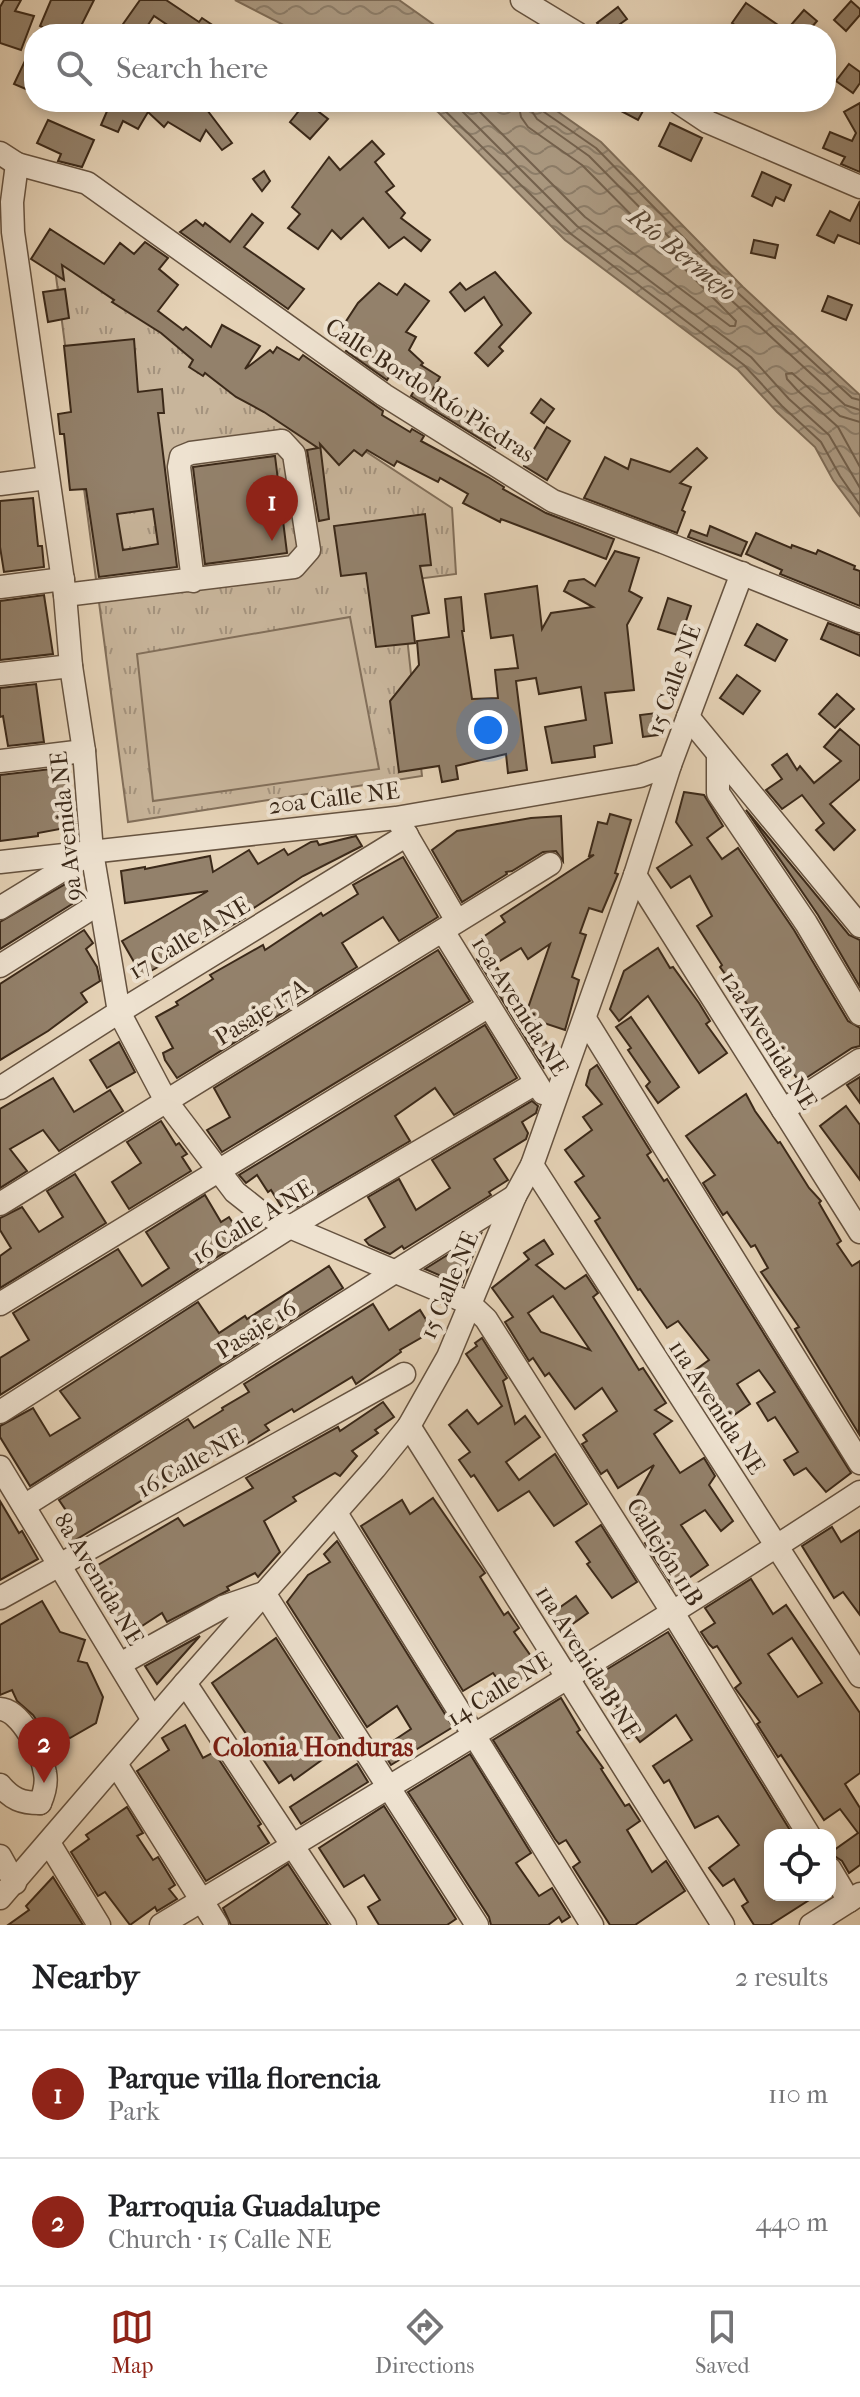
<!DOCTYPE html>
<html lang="en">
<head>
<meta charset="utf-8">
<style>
	body { margin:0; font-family:"IM FELL French Canon",serif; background:#f6f6f6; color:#202124 }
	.controls { position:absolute; right:24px; bottom:24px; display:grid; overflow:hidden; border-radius:16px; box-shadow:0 4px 12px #0003 }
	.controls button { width:72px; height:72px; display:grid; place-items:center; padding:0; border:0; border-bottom:2px solid #e0e0e0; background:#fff; color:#202124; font:40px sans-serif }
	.you { position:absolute; left:488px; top:730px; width:28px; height:28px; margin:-20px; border:6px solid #fff; border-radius:50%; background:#1a73e8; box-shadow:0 0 0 12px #1a73e833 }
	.badge { display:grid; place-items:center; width:52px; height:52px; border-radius:50%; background:#8f2418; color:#fff; font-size:26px; font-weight:700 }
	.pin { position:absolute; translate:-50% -66px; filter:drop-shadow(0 2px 4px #0008) }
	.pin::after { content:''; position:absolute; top:42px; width:28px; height:24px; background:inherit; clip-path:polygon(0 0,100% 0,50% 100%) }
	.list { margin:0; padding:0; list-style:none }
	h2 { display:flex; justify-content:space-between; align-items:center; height:104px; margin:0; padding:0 32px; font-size:34px }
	h2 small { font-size:26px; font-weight:400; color:#757577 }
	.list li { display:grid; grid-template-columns:52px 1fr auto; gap:24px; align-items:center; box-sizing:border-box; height:128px; padding:0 32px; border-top:2px solid #e0e0e0 }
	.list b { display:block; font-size:30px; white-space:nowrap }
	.list p { margin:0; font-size:26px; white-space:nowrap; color:#757577 }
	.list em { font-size:26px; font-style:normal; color:#757577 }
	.icon { flex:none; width:44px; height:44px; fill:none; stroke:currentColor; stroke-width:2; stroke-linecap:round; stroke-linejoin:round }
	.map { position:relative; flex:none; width:860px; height:1925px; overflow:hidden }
	.search { position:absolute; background:#fff; box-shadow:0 4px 12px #0003; left:24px; right:24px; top:24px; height:88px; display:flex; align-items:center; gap:20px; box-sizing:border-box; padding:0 28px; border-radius:32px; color:#757577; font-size:30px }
	.sheet { height:360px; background:#fff }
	nav { display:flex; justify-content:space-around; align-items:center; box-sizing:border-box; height:112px; border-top:2px solid #e0e0e0; background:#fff; font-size:22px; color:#757577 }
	nav a { display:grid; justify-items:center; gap:4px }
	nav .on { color:#8f2418 }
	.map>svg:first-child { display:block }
	.grass { fill:url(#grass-tufts); stroke:#826f5a; stroke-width:2 }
	.garden { fill:#c8b59b; stroke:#826f5a; stroke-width:2 }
	.water { fill:url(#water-waves); stroke:#7e6c57; stroke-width:2 }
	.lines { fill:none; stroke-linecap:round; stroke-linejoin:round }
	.shore { stroke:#73614d; stroke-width:2 }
	.building { fill:#93816b; stroke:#3b2919; stroke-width:2; fill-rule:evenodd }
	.minor-casing { stroke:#665340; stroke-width:25 }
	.minor { stroke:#eee2d0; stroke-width:22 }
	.labels { text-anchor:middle; stroke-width:8; stroke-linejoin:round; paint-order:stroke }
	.street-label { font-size:24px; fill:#3b2919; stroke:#eee2d0 }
	.water-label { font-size:26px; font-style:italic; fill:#574533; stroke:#eee2d0 }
	.neighbourhood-label { font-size:26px; font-weight:bold; fill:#7a1f14; stroke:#eee2d0 }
</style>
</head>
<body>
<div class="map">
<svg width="860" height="1925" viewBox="0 0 860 1925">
	<defs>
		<pattern id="grass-tufts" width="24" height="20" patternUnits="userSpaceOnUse" patternTransform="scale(2)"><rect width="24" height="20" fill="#c8b59b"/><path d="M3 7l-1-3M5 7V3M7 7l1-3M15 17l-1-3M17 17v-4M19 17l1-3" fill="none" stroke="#a4937e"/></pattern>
		<pattern id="water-waves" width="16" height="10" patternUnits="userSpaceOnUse" patternTransform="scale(2)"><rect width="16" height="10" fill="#ab9981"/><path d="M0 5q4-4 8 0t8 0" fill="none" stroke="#8c7d69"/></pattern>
	</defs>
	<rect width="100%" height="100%" fill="#e5d2b6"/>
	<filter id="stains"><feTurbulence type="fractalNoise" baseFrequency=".0025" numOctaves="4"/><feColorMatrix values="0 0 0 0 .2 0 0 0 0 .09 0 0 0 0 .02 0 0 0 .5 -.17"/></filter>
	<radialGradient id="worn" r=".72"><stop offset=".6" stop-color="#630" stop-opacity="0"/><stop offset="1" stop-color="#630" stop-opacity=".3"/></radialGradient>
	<path class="grass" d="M52,246L452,508L456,574L401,581L422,776L128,822Z"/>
	<path class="garden" d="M350,617L379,769L153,801L137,654Z"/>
	<g class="water">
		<path d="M235,0H399L447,34H301Z"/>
		<path d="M420,102H544L601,142L743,287L860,395V516L833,480L815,447L777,412L738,370L565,240L438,112Z"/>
	</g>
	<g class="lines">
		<g class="shore">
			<path d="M436,102L571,234L744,365L782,406L821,442L840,476L860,505"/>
			<path d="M453,102L577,226L751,357L789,399L829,435L860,488"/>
			<path d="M470,102L585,217L730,326H735L736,321L582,165L528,127L521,117L518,102"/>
			<path d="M530,102L531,110L537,119L589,156L731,300L845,405L860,410"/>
			<path d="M541,102L544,112L596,148L738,293L852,398L860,400"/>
			<path d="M860,422L840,416L792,373L786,374L787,379L798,391L838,427L860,467"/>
		</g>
	</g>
	<g class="building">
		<path d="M4,0H21L15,11L34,16L21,50L0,43V7Z"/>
		<path d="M51,0H94L77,34L60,28L57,34L40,26Z"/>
		<path d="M140,0H166L199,22L202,18L226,34H181L154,16L142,34H116Z"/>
		<path d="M851,1L860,9V15L846,31L834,20Z"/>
		<path d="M746,3L791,34H747L732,23Z"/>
		<path d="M618,7L627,19L606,34L597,23Z"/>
		<path d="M804,10L817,21L806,34L791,25Z"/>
		<path d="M34,42V78L28,90L14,84Z"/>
		<path d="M849,64L860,72V83L853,93L836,81Z"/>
		<path d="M111,102H201L232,143L222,150L206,130L200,141L168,122L164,127L148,112L138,129L123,121L118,132L101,125Z"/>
		<path d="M306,102L328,119L310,139L290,122Z"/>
		<path d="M604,102H648L638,120Z"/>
		<path d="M860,103V172L841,164L845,157L823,148L830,132L852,141L856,133L844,112Z"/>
		<path d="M48,120L94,140L82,167L58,161L61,154L37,143Z"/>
		<path d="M670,123L702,138L691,161L659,146Z"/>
		<path d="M372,141L384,154L375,162L394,186L386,192L405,213L401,218L430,240L421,251L404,237L389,248L363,218L341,239L332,230L318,249L288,228L300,214L292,207L329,157L340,170Z"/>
		<path d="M264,171L270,181L262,191L253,179Z"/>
		<path d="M762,172L791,185L784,201L776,197L772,206L752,196Z"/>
		<path d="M860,201V244L838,235L834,243L817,235L830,211L850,221Z"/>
		<path d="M252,214L263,223L244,247L304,289L288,309L180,232L196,220L203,226L205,223L230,242Z"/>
		<path d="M50,229L104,264L120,243L134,254L145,242L168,258L159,269L178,285L158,311L183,330L186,327L211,347L222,325L260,346L245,369L270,350L273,353L277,347L299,360L303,355L383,411L382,415L410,432L412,429L424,436L421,441L488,477L504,487L503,489L546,513L614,539L606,559L501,519L500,522L463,503L468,494L440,478L438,482L397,461L394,466L367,450L362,456L354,450L339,465L320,444L329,519L319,521L307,450L318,448L264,412L236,397L205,373L203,376L189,367L193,360L161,333L112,302L114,300L62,265L64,280L31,259Z"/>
		<path d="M754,240L778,245L775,258L751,253Z"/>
		<path d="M495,272L531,313L499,347L503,351L488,366L475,353L502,325L484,297L465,311L450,292L460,283L466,290Z"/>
		<path d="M379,283L397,295L405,284L429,301L406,332L416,337L409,350L423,363L421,365L440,377L432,391L470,413L469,415L502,439L495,448L411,396L417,386L396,366L387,380L346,351L351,345L337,335L358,303Z"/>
		<path d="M65,289L69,318L48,322L43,292Z"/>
		<path d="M828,296L852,305L846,320L822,311Z"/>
		<path d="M134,339L138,392L162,389L164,413H158L177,567L99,577L86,489L70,490L64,434H60L58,414L71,412L64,346ZM153,509L158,544L123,550L117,514Z"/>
		<path d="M541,399L554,409L544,423L531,413Z"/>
		<path d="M547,427L570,441L547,480L524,466Z"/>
		<path d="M697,448L707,458L680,483L691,487L682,510L685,512L677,533L584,498L605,457L628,469L631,459L670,472Z"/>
		<path d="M275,456L287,553L205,564L193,467Z"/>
		<path d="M33,498L38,546H42L44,567L4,572L0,547V501Z"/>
		<path d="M425,514L431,565L420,566L429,613L412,616L415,643L376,647L366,573L341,576L334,526Z"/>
		<path d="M710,526L747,542L741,556L688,537L691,530L707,536Z"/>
		<path d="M756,533L791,548L792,545L816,554L818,550L855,566L854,569L860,571V606L780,574L782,570L746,554Z"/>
		<path d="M615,551L639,558L629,591L642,598L627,625L634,690L605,693L612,743L594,746L595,757L552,763L545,727L586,720L581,687L539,694L536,678L516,681L527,770L508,773L506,754L456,766L458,779L442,782L439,766L399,772L390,701L419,665L417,641L449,637L445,599L461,597L464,631H462L472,699L498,698L495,670L518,668L513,635L491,638L485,594L537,586L542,629L551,613L593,607L564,591L569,581L584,579L595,586Z"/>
		<path d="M44,595L53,654L0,660V601Z"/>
		<path d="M668,598L691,606L681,636L658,629Z"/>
		<path d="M828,623L860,635V656L821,639Z"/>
		<path d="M757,624L787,640L775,661L745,645Z"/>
		<path d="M737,675L760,691L743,714L720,698Z"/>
		<path d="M36,684L44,742L8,746L3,716L0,717V688Z"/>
		<path d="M837,694L854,709L835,728L819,714Z"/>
		<path d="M656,713L659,735L643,737L640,715Z"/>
		<path d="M840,729L860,746V779L830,804L855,830L834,850L816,830L824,823L802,795L782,809L766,790L782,779L772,765L787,754L797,770L800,766L814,783L841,761L824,747Z"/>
		<path d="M68,767L76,826L38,833V836L0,841V775Z"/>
		<path d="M684,792L704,795L723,826L707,838L722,859L738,848L794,930L848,1021L860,1028V1046L852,1048L800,1082L788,1067L785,1069L774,1054L772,1055L760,1039L768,1033L720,967L722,965L697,926L712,916L690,876L671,888L657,868L692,845L676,822Z"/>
		<path d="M746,810L849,935L860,940V987L818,915Z"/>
		<path d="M610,814L631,820L615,873L618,874L602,912L589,908L580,933L586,935L572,977L579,980L565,1030L532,1019L555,1057L554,1062L544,1068L477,959L491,951L483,937L505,922L501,916L594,855L589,856L598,822L607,824ZM550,944L527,1011V1013L514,992L512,993L495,964L521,948L528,959Z"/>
		<path d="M561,816L563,861L556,851L543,852L512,871L506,872L507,874L462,902L432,850L457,831L531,818Z"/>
		<path d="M356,836L362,846L303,876L243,915L245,918L142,976L122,941L208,891L125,903L121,871L145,867V869L210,856L213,872L249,850L258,864L284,849L288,855L311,842L317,841L319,845Z"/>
		<path d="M403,857L438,917L399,941L383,917L342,943L357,967L177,1078L165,1060L163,1053L173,1048L156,1017L178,1005L176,1002L213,979L210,975L263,945L265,950L321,913L323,916L358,894L353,885Z"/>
		<path d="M76,878L85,896L0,949V922Z"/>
		<path d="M84,930L93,943L86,949L97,967L100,981L81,993L87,1002L48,1031L0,1060V984Z"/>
		<path d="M658,948L670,968L673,967L699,1003L710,1021L706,1024L727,1053L699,1073L648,996L619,1021L610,1009L624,971Z"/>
		<path d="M438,950L470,1001L222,1152L207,1130L230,1117L214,1088Z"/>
		<path d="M631,1017L679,1087L658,1103L646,1086L650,1082L628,1050L631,1048L616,1027Z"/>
		<path d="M485,1025L517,1078L454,1115L435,1088L395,1116L410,1141L292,1210L287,1202L281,1206L271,1190L268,1192L257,1175L246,1183L239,1175Z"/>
		<path d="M119,1042L135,1072L107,1088L90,1060Z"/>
		<path d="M597,1065L651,1152L647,1155L664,1181L667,1179L851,1473L826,1492L806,1468L794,1475L784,1460L798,1452L775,1417L768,1421L757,1403L775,1392L759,1370L737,1384L750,1404L724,1422L691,1373L709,1360L678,1321L667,1328L640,1289L638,1290L595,1221L600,1218L575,1182L584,1176L565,1150L592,1130L583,1117L602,1104L586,1085L590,1070Z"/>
		<path d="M860,1077V1103L847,1085Z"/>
		<path d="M53,1078L74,1112L110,1090L123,1111L59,1151L43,1130L10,1149L27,1171L0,1188V1109Z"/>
		<path d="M746,1094L755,1111L778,1143L780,1142L809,1188L821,1201L819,1203L841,1241L837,1244L852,1266L860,1261L859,1434L795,1329L799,1327L761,1272L768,1268L755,1245L751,1247L727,1212L723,1215L703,1183L715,1175L686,1136Z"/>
		<path d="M532,1101L538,1106L536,1113L522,1122L528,1133L526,1139L494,1159L508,1180L489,1192L491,1195L404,1249L402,1246L390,1254L369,1245L365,1240L385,1227L368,1197L399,1179L416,1210L450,1188L432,1160Z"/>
		<path d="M846,1106L860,1125V1180L820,1126Z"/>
		<path d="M161,1121L176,1145L179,1143L187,1154L182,1157L191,1171L129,1209L112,1182L141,1163L127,1142Z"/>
		<path d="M75,1174L106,1223L0,1288V1256L11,1248L0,1230V1218L22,1207L39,1232L63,1217L47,1191Z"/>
		<path d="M205,1195L221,1222L229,1217L244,1240L0,1395V1358L29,1340L13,1313L118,1249L142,1286L169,1268L146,1232Z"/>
		<path d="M481,1234L462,1285L425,1269Z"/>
		<path d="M544,1240L553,1254L536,1265L565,1289L586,1275L598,1293L593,1297L616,1333L639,1370L643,1368L666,1403L655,1410L672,1421L654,1434L680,1473L704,1458L715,1476L709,1485L733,1521L721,1531L705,1510L681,1525L708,1565L674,1588L645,1543L650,1540L630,1509L654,1465L618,1488L607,1470L601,1474L582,1444L587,1441L583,1435L617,1411L602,1388L575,1409L549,1373L545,1376L533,1358L529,1361L505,1322L513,1317L492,1288L529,1259L524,1253ZM553,1296L590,1350L541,1332L528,1313Z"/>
		<path d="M329,1266L343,1288L30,1486L0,1437V1426L33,1408L50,1436L80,1418L60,1391L198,1302L219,1333L245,1316L247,1319Z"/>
		<path d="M373,1304L389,1330L420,1310L433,1331L400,1350L401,1352L356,1384L352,1377L294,1412L292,1409L265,1425L269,1430L245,1445L240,1438L213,1453L180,1473L182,1475L161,1489L72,1542L61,1524L71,1518L59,1500L188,1419L194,1428L223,1410L222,1408L249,1392L244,1384Z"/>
		<path d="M482,1338L507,1378L503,1381L515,1424L525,1416L540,1437L506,1462L519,1480L555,1454L587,1504L554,1526L529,1491L498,1511L474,1475L471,1477L459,1460L470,1452L449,1425L467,1410L478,1424L502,1406L466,1354L477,1346L475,1343Z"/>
		<path d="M383,1402L394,1417L375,1430L378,1433L352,1451L357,1456L340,1476L335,1473L293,1497L296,1501L264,1521L280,1552L258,1577L255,1573L227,1587L229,1590L167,1622L162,1613L139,1628L143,1635L129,1643L86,1572L178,1518L184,1526L253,1488L246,1478L338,1427L340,1431Z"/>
		<path d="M433,1498L485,1573L480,1577L504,1615L508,1612L519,1628L514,1632L540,1669L507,1692L493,1673L463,1691L361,1526L402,1500L410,1514Z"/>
		<path d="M0,1501L19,1533L22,1531L38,1559L0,1580Z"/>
		<path d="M601,1525L637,1582L612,1598L587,1564L590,1562L576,1542Z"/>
		<path d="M832,1527L841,1542L860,1530V1615L843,1592L834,1598L802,1546Z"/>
		<path d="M337,1541L453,1727L391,1765L381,1749L411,1729L397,1706L367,1727L287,1602L308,1575L330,1562L324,1554Z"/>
		<path d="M751,1579L773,1614L786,1605L860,1713V1773L845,1784L860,1808V1865L849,1873L842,1861L830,1853L858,1833L840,1809L824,1820L781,1755L778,1757L757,1724L760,1722L735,1688L741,1683L717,1646L713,1648L709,1644L701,1632L715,1623L705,1608ZM792,1638L822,1683L798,1697L768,1654Z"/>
		<path d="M576,1596L588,1613L564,1630L552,1613Z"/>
		<path d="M42,1601L60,1632L85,1640L78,1661L87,1663L103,1697L96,1723L70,1738L44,1731L33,1715L17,1701L12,1690L0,1695V1625Z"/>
		<path d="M668,1632L793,1835H770V1895H817L770,1925H754L742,1906L748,1902L734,1879L723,1886L709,1868L739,1845L718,1816L695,1828L669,1780L664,1783L653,1766L692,1740L676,1715L640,1742L615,1710L618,1708L596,1676Z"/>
		<path d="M200,1636L157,1684L145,1666Z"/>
		<path d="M276,1638L344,1744L294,1780L291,1775L279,1783L212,1683Z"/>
		<path d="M561,1698L580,1730L577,1732L603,1768L601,1769L625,1806L629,1804L640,1821L627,1830L652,1872L666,1861L685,1891L635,1925H610L573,1867L580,1862L566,1840L559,1844L555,1839L493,1740Z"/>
		<path d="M185,1725L203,1758L214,1752L261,1824L258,1826L269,1843L206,1881L137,1771L169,1750L162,1738Z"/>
		<path d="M470,1754L531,1853L516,1863L539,1896L552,1888L570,1917L562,1922L559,1917L548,1925H491L489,1917L408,1792Z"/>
		<path d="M357,1764L368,1782L301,1824L290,1807Z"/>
		<path d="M384,1806L456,1919L447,1925H379L368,1907L380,1900L364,1875L344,1887L319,1848Z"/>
		<path d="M127,1807L143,1833L137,1836L153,1860L158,1857L175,1885L169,1889L177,1899L157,1911L155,1907L130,1925L105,1892L98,1896L71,1852L89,1839L86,1835Z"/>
		<path d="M288,1864L328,1925H231L223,1908Z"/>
		<path d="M53,1877L83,1925H8L29,1910L26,1906Z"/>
	</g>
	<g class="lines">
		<g class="minor-casing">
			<g id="minor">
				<path d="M522,0L578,34"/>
				<path d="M678,102L708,122L860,187"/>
				<path d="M0,153L17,164L87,183L384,395L553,501L663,542L860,621"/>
				<path d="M17,164L12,202L13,232L65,595L71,666L84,751L92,852L119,1012L166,1101L235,1192L259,1211L290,1227L469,1303L486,1319L673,1613L809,1835"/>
				<path d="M0,484L47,478"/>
				<path d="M0,587L63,579"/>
				<path d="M65,595L294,567L309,550L294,454L282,441L191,453L181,457L179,467L193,581"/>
				<path d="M0,674L71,666"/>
				<path d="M688,717L860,926"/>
				<path d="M718,757V793L806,923L860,1014"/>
				<path d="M0,761L84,751"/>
				<path d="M399,822L457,921"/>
				<path d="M0,862L396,818L640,776L670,765"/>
				<path d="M635,875L860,1232"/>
				<path d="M0,908L85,856"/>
				<path d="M443,931L543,1093"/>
				<path d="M0,966L100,903"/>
				<path d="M585,1019L860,1463"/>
				<path d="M0,1088L119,1012L407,835"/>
				<path d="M783,1110L860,1060"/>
				<path d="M532,1165L860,1676"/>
				<path d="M0,1204L550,864"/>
				<path d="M0,1304L489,1006"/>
				<path d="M0,1412L290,1227L536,1083"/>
				<path d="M409,1426L723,1925"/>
				<path d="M0,1467L153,1720"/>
				<path d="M24,1506L515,1196"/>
				<path d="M336,1513L592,1925"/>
				<path d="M0,1598L404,1374"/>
				<path d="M120,1664L223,1607L264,1593L477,1925"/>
				<path d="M185,1683L345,1925"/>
				<path d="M0,1709C21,1710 42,1753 45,1773C47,1783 44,1794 40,1803"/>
				<path d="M116,1764L217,1925"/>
				<path d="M0,1785C12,1799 21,1803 40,1803"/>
				<path d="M49,1843L99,1925"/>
				<path d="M0,1856L15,1883"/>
				<path d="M830,1869L849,1901"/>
				<path d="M0,1898L185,1683L375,1468L409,1426L448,1357L515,1196L532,1165L635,875L670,765L742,573"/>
				<path d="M161,1925C396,1783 631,1642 860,1492"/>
				<path d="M811,1925L860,1894"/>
			</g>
		</g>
		<use href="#minor" class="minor"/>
	</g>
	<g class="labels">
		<g class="street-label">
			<text transform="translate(430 390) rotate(33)" y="8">Calle Bordo Río Piedras</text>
			<text transform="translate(674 679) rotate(-70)" y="8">15 Calle NE</text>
			<text transform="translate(334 798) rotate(-7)" y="8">20a Calle NE</text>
			<text transform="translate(66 826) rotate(-96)" y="8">9a Avenida NE</text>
			<text transform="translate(189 938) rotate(-31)" y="8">17 Calle A NE</text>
			<text transform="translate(520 1006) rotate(58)" y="8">10a Avenida NE</text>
			<text transform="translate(261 1012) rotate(-32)" y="8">Pasaje 17A</text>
			<text transform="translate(769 1040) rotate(58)" y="8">12a Avenida NE</text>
			<text transform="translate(252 1222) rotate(-32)" y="8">16 Calle A NE</text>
			<text transform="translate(449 1285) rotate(-67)" y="8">15 Calle NE</text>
			<text transform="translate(256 1329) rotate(-32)" y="8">Pasaje 16</text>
			<text transform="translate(717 1407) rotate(57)" y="8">11a Avenida NE</text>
			<text transform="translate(190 1463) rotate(-29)" y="8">16 Calle NE</text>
			<text transform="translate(665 1552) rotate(58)" y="8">Callejón 11B</text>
			<text transform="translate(99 1579) rotate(59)" y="8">8a Avenida NE</text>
			<text transform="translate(588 1662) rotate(58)" y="8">11a Avenida B NE</text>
			<text transform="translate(499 1689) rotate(-32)" y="8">14 Calle NE</text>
		</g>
		<g class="water-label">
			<text transform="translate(683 254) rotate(39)" y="9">Río Bermejo</text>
		</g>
		<g class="neighbourhood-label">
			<text x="313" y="1756">Colonia Honduras</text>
		</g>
	</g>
	<rect width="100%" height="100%" filter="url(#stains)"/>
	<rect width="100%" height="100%" fill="url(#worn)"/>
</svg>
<div class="controls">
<button><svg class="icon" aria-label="locate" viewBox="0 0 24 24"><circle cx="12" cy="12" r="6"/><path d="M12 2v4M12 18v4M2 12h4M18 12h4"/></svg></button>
</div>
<div class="you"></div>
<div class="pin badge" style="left:272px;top:541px">1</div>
<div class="pin badge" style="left:44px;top:1783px">2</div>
<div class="search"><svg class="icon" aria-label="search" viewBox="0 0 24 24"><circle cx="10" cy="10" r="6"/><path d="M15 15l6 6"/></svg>Search here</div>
</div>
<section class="sheet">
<h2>Nearby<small>2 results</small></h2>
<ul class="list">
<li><span class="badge">1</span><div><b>Parque villa florencia</b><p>Park</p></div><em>110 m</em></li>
<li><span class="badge">2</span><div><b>Parroquia Guadalupe</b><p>Church · 15 Calle NE</p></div><em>440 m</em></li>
</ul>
</section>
<nav>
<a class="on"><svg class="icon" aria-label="map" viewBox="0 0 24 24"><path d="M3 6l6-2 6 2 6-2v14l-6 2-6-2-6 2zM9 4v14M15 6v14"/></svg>Map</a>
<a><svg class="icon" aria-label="directions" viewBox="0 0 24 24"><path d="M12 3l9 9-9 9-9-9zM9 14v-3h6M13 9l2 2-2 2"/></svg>Directions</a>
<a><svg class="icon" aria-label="saved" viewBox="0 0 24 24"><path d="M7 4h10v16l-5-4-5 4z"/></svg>Saved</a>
</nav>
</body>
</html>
